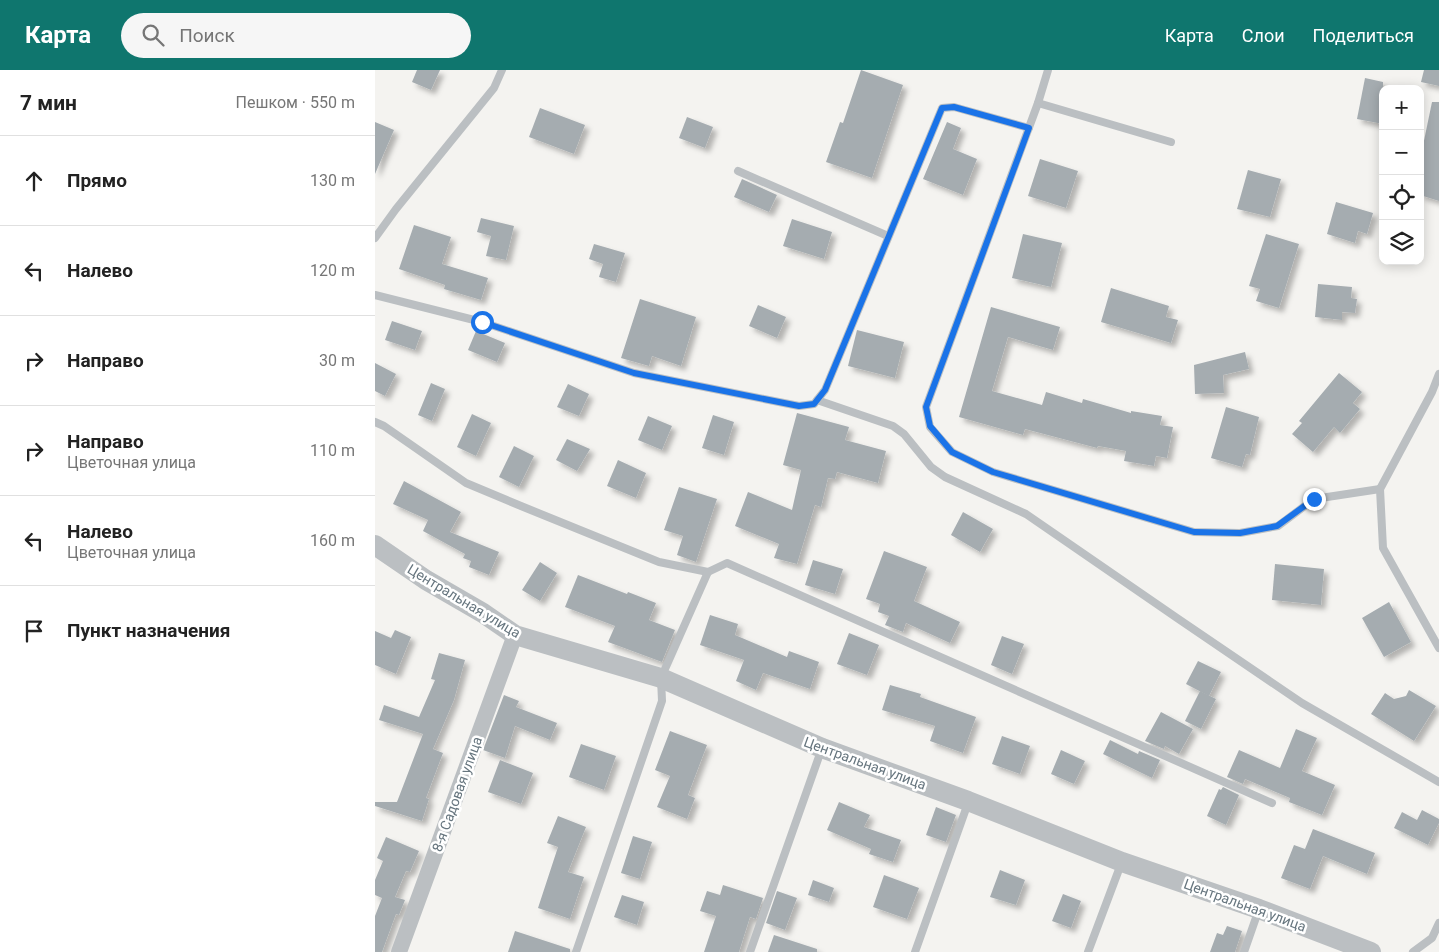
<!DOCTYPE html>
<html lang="ru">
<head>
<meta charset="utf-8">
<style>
	body { margin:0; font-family:Roboto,sans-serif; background:#f6f6f6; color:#222 }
	.controls { position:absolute; right:15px; top:15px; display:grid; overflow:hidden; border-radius:10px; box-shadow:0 2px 12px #0003 }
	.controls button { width:45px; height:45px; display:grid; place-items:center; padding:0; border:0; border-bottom:1px solid #e0e0e0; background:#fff; color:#222; font:25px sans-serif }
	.stop { position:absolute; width:15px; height:15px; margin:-11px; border:4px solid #1a73e8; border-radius:50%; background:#fff }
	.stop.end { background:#1a73e8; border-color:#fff; box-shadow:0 1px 5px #0008 }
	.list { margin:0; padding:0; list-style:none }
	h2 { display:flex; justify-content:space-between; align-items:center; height:65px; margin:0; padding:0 20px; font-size:21px }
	h2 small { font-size:16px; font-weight:400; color:#767676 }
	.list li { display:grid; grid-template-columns:32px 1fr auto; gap:15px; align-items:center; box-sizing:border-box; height:90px; padding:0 20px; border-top:1px solid #e0e0e0 }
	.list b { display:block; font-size:19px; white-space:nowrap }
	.list p { margin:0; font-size:16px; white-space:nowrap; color:#767676 }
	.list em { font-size:16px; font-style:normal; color:#767676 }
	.icon { flex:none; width:28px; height:28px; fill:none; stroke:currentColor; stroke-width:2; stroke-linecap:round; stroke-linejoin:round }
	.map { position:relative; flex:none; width:1064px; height:882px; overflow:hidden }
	header { display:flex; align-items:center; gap:30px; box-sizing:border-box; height:70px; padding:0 25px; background:#0f766e; color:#fff }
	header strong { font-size:24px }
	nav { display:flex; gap:28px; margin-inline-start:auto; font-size:18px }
	.search { width:350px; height:45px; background:#f6f6f6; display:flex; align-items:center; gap:12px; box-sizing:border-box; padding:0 18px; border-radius:28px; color:#767676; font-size:19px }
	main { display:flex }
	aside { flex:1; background:#fff }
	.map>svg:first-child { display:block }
	.building { fill:#a5acb0; filter:url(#shadow) }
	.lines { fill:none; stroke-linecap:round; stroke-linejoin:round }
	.service { stroke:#bbbfc2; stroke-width:8 }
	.minor { stroke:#bbbfc2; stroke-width:16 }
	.tertiary { stroke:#bbbfc2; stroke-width:20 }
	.route { stroke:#1a73e8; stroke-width:6 }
	.labels { text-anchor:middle; stroke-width:5; stroke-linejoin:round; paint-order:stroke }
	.street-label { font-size:14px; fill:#66757e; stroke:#fff }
</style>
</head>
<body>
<header>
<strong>Карта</strong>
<div class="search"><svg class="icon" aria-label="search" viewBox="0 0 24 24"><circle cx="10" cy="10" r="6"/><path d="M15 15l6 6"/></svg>Поиск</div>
<nav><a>Карта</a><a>Слои</a><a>Поделиться</a></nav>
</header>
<main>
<aside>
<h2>7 мин<small>Пешком · 550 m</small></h2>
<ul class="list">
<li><svg class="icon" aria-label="ahead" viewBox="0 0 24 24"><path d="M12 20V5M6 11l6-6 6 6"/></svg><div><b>Прямо</b></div><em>130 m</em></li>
<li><svg class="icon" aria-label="left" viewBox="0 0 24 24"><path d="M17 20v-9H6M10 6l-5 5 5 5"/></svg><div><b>Налево</b></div><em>120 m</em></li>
<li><svg class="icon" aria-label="right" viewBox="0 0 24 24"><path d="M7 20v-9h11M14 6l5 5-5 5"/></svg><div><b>Направо</b></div><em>30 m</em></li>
<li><svg class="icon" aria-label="right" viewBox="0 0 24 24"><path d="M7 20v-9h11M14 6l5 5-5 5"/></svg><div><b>Направо</b><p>Цветочная улица</p></div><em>110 m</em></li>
<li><svg class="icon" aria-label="left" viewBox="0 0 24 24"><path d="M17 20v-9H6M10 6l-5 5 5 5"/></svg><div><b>Налево</b><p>Цветочная улица</p></div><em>160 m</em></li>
<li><svg class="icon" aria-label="arrive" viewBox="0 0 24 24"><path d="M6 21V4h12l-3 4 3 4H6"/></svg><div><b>Пункт назначения</b></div></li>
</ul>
</aside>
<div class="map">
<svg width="1064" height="882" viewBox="0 0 1064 882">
	<defs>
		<filter id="shadow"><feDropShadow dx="4.5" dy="4.5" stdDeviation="2.5" flood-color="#0004"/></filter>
	</defs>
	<rect width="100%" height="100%" fill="#f4f3f0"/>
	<g class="building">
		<path d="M42,0H65L56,20L37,12Z"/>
		<path d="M486,0L528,15L497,108L451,92L465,52L468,53Z"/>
		<path d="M1049,0H1064V16L1046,12Z"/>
		<path d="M990,8L1008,12V54L982,49Z"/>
		<path d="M1057,32H1064V131L1045,125V90Z"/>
		<path d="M165,38L210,55L199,84L154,67Z"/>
		<path d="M312,47L338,57L330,78L304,68Z"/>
		<path d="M0,52L19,60L0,104Z"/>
		<path d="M572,52L586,58L578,79L602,89L588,125L548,109Z"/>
		<path d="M665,89L703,101L691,138L653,126Z"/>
		<path d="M873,100L906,109L895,147L862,139Z"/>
		<path d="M367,109L402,125L394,142L359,127Z"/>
		<path d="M961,132L998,143L992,164L983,161L980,173L952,164Z"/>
		<path d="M106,148L139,156L131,190L111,186L116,166L102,162Z"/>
		<path d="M417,149L457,162L449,189L408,176Z"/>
		<path d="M39,155L76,167L67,194L113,208L106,230L69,219L70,215L24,199Z"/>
		<path d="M648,164L687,173L676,217L637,208Z"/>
		<path d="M891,164L924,174L904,238L881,231L885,219L874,216Z"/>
		<path d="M219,174L250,183L241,212L224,207L228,194L214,189Z"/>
		<path d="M943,214L977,217L976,228L982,229L980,243L967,242V250L940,247Z"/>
		<path d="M736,218L794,236L791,247L803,250L796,273L726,252Z"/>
		<path d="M265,229L321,247L306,296L277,286L274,296L246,288Z"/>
		<path d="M383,235L411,247L402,268L374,256Z"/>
		<path d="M616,237L685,257L678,280L633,267L617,321L667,335L671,322L707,333L708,329L756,343V341L787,346L785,355L798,357L792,388L781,386L779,396L749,391L751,381L723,376L722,378L650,359L648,365L584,347Z"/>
		<path d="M17,251L47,261L40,280L10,270Z"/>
		<path d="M482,260L529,272L520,308L473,296Z"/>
		<path d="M101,261L130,273L122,292L93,280Z"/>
		<path d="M870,282L874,299L848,305L849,323L820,324L819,295Z"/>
		<path d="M0,293L21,304L10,326L0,321Z"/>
		<path d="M964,303L987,322L978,333L985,339L965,363L959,357L938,382L917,364L927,353L924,351Z"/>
		<path d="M56,313L70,319L57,351L43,345Z"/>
		<path d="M193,314L214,324L204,346L182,337Z"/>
		<path d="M851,337L884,347L875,385L871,384L867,397L836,388Z"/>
		<path d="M422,343L474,357L470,370L511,381L503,413L462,402L460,409L453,408L446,437L440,435L422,494L399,488L404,474L360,456L373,422L417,440L426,400L408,395Z"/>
		<path d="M97,344L116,353L101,386L82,377Z"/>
		<path d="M338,345L359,352L349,385L327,378Z"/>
		<path d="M273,346L297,356L287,380L263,370Z"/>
		<path d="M192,369L215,379L202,401L181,390Z"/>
		<path d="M139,376L159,386L144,417L124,407Z"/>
		<path d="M243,390L271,403L261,428L232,416Z"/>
		<path d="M29,411L86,442L75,462L124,482L114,505L94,497L96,491L88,488L90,484L48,461L53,450L18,434Z"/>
		<path d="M304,417L342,429L321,492L302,485L308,466L289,460Z"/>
		<path d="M588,442L618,459L605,482L576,465Z"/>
		<path d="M509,481L552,497L539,531L585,552L575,573L531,553L528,562L510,555L514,546L503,542L505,534L491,529Z"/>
		<path d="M438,490L468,499L460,524L430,515Z"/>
		<path d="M165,492L182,503L165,531L147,520Z"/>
		<path d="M900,494L949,499L946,535L897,530Z"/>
		<path d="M203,505L252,524L253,522L281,533L274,550L300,560L287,592L233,572L240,556L190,537Z"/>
		<path d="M1014,532L1036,572L1009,587L987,548Z"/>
		<path d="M335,545L363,554L360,565L412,587L414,581L444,592L435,619L388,603L381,620L361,611L369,590L325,575Z"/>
		<path d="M20,560L36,567L21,604L0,595V561L16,568Z"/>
		<path d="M474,563L504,575L492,605L462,594Z"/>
		<path d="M627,566L649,574L637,604L616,595Z"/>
		<path d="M64,583L90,590L79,630L58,679L68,683L51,728L54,729L47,751L0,736V732H22L48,664L4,650L9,635L44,647L60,610L56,609Z"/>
		<path d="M823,591L846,602L834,626L811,614Z"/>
		<path d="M515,615L546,624L545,627L601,647L588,683L555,671L560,656L507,640Z"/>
		<path d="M1034,620L1061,636L1039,671L996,644L1010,623L1019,629L1031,626Z"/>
		<path d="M825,621L841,629L826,659L810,651Z"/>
		<path d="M129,625L144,631L141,637L182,653L175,670L140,656L130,688L108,680Z"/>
		<path d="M786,642L818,659L804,684L790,676L789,679L770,671Z"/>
		<path d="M921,659L942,668L927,701L960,715L947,745L914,732L915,728L870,709L868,714L852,707L864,680L905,698Z"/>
		<path d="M295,661L332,675L313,725L320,728L312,749L282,737L295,706L280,700Z"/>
		<path d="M627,666L655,676L645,704L617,694Z"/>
		<path d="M735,670L763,684L764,681L785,690L777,708L728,684Z"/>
		<path d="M206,674L241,686L229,720L194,707Z"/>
		<path d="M686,680L710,691L699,714L676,704Z"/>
		<path d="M125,690L158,703L146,734L113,722Z"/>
		<path d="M848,717L864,725L851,755L832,746L844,719L846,720Z"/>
		<path d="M464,732L495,745L489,757L526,770L518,792L494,784L496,779L452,760Z"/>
		<path d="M561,737L581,745L571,772L551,765Z"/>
		<path d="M1047,740L1064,749V753L1053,775L1019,758L1027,742L1042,750Z"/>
		<path d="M183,746L211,757L193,802L209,807L195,849L163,838L183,777L172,773Z"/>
		<path d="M938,759L1000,783L992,804L948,786L935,819L906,808L919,775L930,779Z"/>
		<path d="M258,766L277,772L265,809L246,803Z"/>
		<path d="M11,767L44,781L35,802L31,801L20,827L30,830L24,845L21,844L7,882H0V846L7,828L0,825V810L8,791L2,788Z"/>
		<path d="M625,800L650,810L641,835L615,827Z"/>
		<path d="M509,805L544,818L532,849L498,837Z"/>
		<path d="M438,810L459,818L454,832L433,825Z"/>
		<path d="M348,815L388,828L381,849L375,847L364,882H329L341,846L325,841L332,821L345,825Z"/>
		<path d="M402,821L422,828L410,860L391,853Z"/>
		<path d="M688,824L706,831L696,858L677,851Z"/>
		<path d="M247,825L269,832L262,855L239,847Z"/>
		<path d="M852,856L867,861L860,882H835L842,863L848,865Z"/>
		<path d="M140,861L195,879V882H133Z"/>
		<path d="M399,865L442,879V882H393Z"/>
	</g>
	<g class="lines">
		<g class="service">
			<path d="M673,0L663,33L551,337L555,357L577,382L618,402L819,462L865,463L903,456L939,429L1005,419"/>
			<path d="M663,33L796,72"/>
			<path d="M363,101L513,166"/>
			<path d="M0,168L21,139L119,18L127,0"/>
			<path d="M0,225L107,252L259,303L424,336L439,334L450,320L567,38L579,37L654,58"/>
			<path d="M442,330L518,356L529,364L556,397L570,407L651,444L802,548L927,633L1064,712"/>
			<path d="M0,352L9,356L91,413L146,436L284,492L333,502"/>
			<path d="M1005,419L1008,478L1064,578"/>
			<path d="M1005,419L1057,322L1064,304"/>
			<path d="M201,882L287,631L286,608L333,502L352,493L897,733"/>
			<path d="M375,882L447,678"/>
			<path d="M540,882L593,733"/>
			<path d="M713,882L746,794"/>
			<path d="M869,882L884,839"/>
			<path d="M1038,882L1057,868L1064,853"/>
		</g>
		<path class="minor" d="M24,882L140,565"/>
		<path class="tertiary" d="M0,475L51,510L108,543L140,565L286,608L447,678L593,731L747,792L884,839L996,882"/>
	</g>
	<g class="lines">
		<path class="route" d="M107,252L259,303L424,336L439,334L450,320L567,38L579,37L654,58L551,337L555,356L577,382L618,402L819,462L865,463L902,456L939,429"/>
	</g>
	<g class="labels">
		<g class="street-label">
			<text transform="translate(89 531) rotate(31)" y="5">Центральная улица</text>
			<text transform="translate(490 693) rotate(20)" y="5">Центральная улица</text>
			<text transform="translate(82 724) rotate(-70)" y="5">8-я Садовая улица</text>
			<text transform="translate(870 835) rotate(20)" y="5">Центральная улица</text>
		</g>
	</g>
</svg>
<div class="controls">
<button>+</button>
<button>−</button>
<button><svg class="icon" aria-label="locate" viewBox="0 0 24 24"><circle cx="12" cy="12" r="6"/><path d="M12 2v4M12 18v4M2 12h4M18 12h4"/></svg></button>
<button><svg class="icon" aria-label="layers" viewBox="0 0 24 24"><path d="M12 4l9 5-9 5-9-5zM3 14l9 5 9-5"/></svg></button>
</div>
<div class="stop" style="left:107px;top:252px"></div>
<div class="stop end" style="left:939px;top:429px"></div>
</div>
</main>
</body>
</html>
